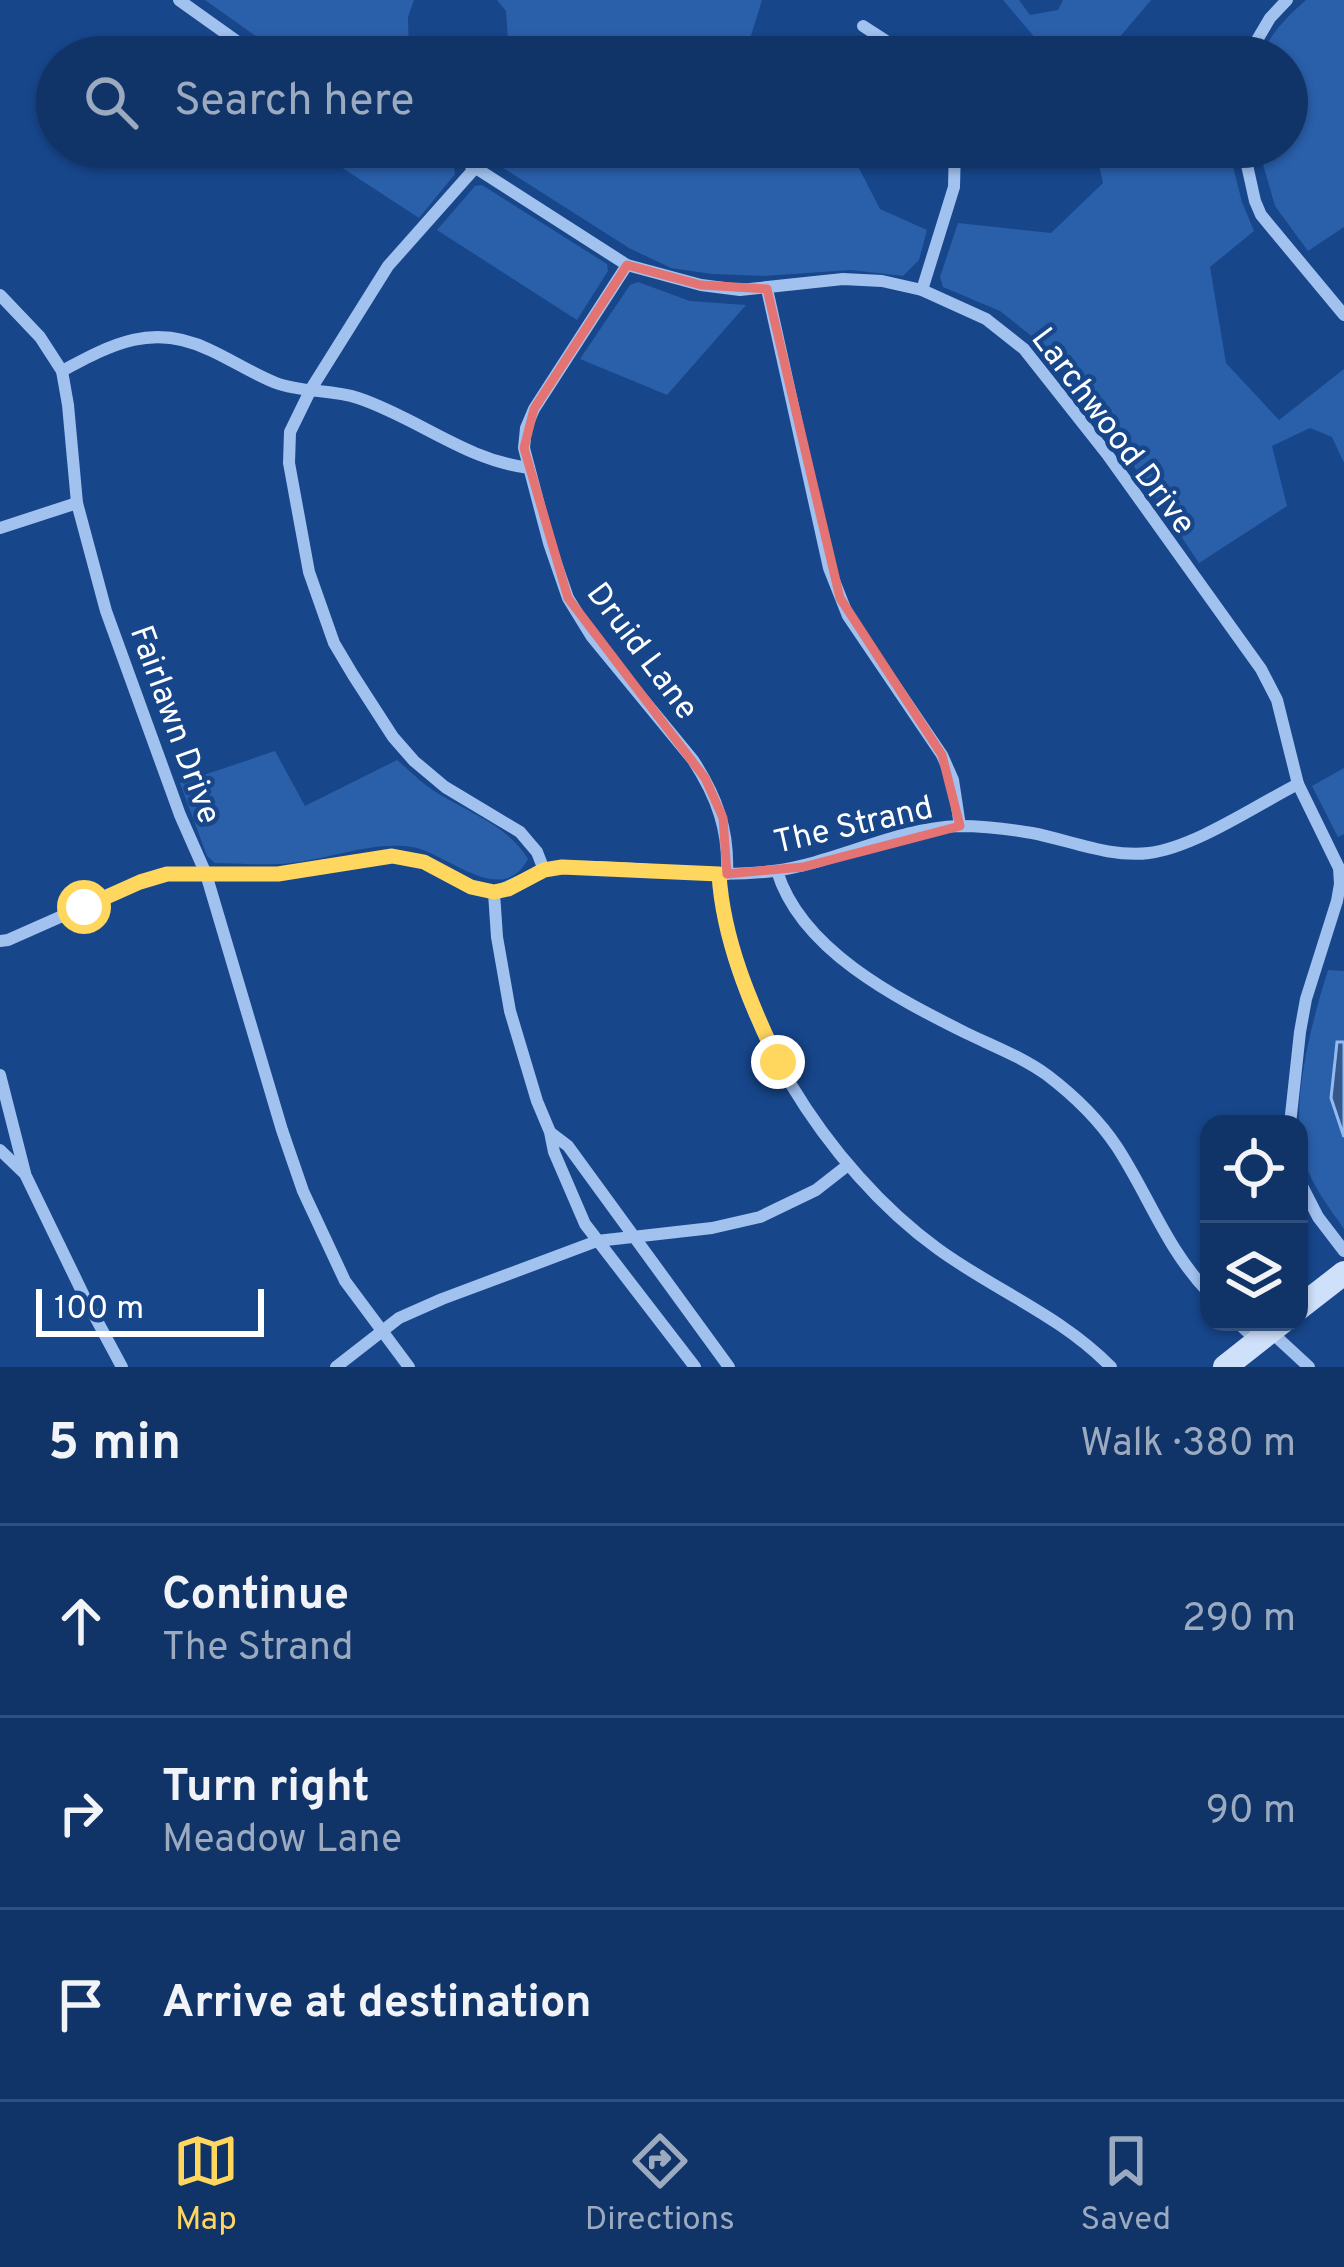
<!DOCTYPE html>
<html lang="en">
<head>
<meta charset="utf-8">
<style>
	body { margin:0; font-family:Overpass,sans-serif; background:#1a3c6e; color:#f1f3f6 }
	.controls { position:absolute; right:36px; bottom:36px; display:grid; overflow:hidden; border-radius:24px; box-shadow:0 3px 9px #0004 }
	.controls button { width:108px; height:108px; display:grid; place-items:center; padding:0; border:0; border-bottom:3px solid #304f7c; background:#113468; color:#f1f3f6; font:60px sans-serif }
	.scale { position:absolute; left:36px; bottom:30px; width:228px; box-sizing:border-box; padding-left:12px; border:6px solid #fff; border-top:0; font-size:33px; line-height:42px; white-space:nowrap; color:#fff; -webkit-text-stroke:9px #17468b; paint-order:stroke }
	.stop { position:absolute; width:36px; height:36px; margin:-27px; border:9px solid #ffd65e; border-radius:50%; background:#fff }
	.stop.end { background:#ffd65e; border-color:#fff; box-shadow:0 3px 12px #0008 }
	.list { margin:0; padding:0; list-style:none }
	h2 { display:flex; justify-content:space-between; align-items:center; height:156px; margin:0; padding:0 48px; font-size:51px }
	h2 small { font-size:39px; font-weight:400; color:#9caac0 }
	.list li { display:grid; grid-template-columns:78px 1fr auto; gap:36px; align-items:center; box-sizing:border-box; height:192px; padding:0 48px; border-top:3px solid #304f7c }
	.list b { display:block; font-size:45px; white-space:nowrap }
	.list p { margin:0; font-size:39px; white-space:nowrap; color:#9caac0 }
	.list em { font-size:39px; font-style:normal; color:#9caac0 }
	.icon { flex:none; width:66px; height:66px; fill:none; stroke:currentColor; stroke-width:2; stroke-linecap:round; stroke-linejoin:round }
	.map { position:relative; flex:none; width:1344px; height:1367px; overflow:hidden }
	.search { position:absolute; background:#113468; box-shadow:0 3px 9px #0004; left:36px; right:36px; top:36px; height:132px; display:flex; align-items:center; gap:30px; box-sizing:border-box; padding:0 42px; border-radius:66px; color:#9caac0; font-size:45px }
	.sheet { height:732px; background:#113468 }
	nav { display:flex; justify-content:space-around; align-items:center; box-sizing:border-box; height:168px; border-top:3px solid #304f7c; background:#113468; font-size:33px; color:#9caac0 }
	nav a { display:grid; justify-items:center; gap:6px }
	nav .on { color:#ffd65e }
	.map>svg:first-child { display:block }
	.green { fill:#2a5fa9 }
	.water { fill:#35578a; stroke:#93bbf1; stroke-width:3 }
	.lines { fill:none; stroke-linecap:round; stroke-linejoin:round }
	.street { stroke:#a1c1ee; stroke-width:12 }
	.secondary { stroke:#cee0fa; stroke-width:24 }
	.route { stroke:#ffd65e; stroke-width:15 }
	.marked { fill:none; stroke:#e47373; stroke-width:9; stroke-linejoin:round }
	.labels { text-anchor:middle; stroke-width:9; stroke-linejoin:round; paint-order:stroke }
	.street-label { font-size:33px; fill:#fff; stroke:#17468b }
</style>
</head>
<body>
<div class="map">
<svg width="1344" height="1367" viewBox="0 0 1344 1367">
	<rect width="100%" height="100%" fill="#17468b"/>
	<g class="green">
		<path d="M205,0H414L408,17L409,57H292L260,39Z"/>
		<path d="M497,0H762L750,39L755,57H509L506,11Z"/>
		<path d="M1003,0H1019L1030,15L1058,10L1063,0H1151L1103,57H1048L1047,52Z"/>
		<path d="M1306,0H1344V227L1308,251L1275,206L1258,147H1287V57H1262C1268,35 1289,15 1306,0Z"/>
		<path d="M352,147H420L454,167L455,174L419,218L341,167Z"/>
		<path d="M505,147H848L880,209L927,230L919,260L903,276L851,270L764,276L712,274L671,268L629,248L497,164Z"/>
		<path d="M1095,147H1228L1242,202L1254,231L1210,267L1226,363L1279,420L1344,369V463L1332,437L1310,428L1272,446L1287,506L1199,563L1125,453L1065,372L1039,342L1000,311L943,287L940,277L958,223L1051,233L1103,183Z"/>
		<path d="M482,185L607,264L608,271L577,320L437,230L475,186Z"/>
		<path d="M638,282L690,301L746,305L667,395L580,359L630,285Z"/>
		<path d="M275,751L305,806L397,760C407,768 416,778 427,786C460,810 506,822 528,859C501,909 448,853 412,847C372,841 330,859 291,863C266,866 240,863 215,863L207,856L180,783Z"/>
		<path d="M1344,768V834L1338,837L1312,786Z"/>
		<path d="M1328,970L1344,971V1042H1337L1333,1060L1344,1137V1229C1329,1207 1309,1182 1303,1155C1290,1102 1312,1021 1328,970Z"/>
	</g>
	<path class="water" d="M1337,1042H1344V1137L1331,1098Z"/>
	<g class="lines">
		<g class="street">
			<path d="M179,0L259,57"/>
			<path d="M863,26L911,57"/>
			<path d="M1247,57L1270,18L1287,0"/>
			<path d="M443,147L627,265L701,285L740,290L843,279L882,281L922,290L986,319L1024,349L1107,454L1261,669L1277,700L1298,784L1339,868L1340,884L1337,901L1306,999L1300,1032L1290,1124"/>
			<path d="M1243,147L1255,201L1261,215L1344,315"/>
			<path d="M475,168L388,266L311,389L290,432L289,463L309,572L334,643L353,675L393,737L414,761L445,787L520,832L537,852L544,870"/>
			<path d="M627,265L534,409L526,428L524,448L549,543L568,598L592,637L693,760C717,797 729,830 727,874"/>
			<path d="M767,289L829,568L848,616L942,755L953,780L960,826"/>
			<path d="M922,290L954,187L955,147"/>
			<path d="M0,295L40,337L62,371L68,405L77,503L106,611L180,815L206,874L282,1130L303,1191L345,1281L409,1367"/>
			<path d="M62,371C112,344 153,322 210,350C232,360 253,374 276,383C302,393 332,389 358,398C418,418 465,460 529,468"/>
			<path d="M0,528L77,503"/>
			<path d="M777,871C801,950 896,998 966,1033C993,1046 1022,1057 1047,1075C1072,1094 1099,1120 1117,1147C1149,1196 1167,1250 1209,1293"/>
			<path d="M719,874C727,1011 828,1170 938,1249C996,1291 1060,1315 1111,1367"/>
			<path d="M494,893L497,937L510,1011L537,1101L550,1132L554,1152L585,1224L695,1367"/>
			<path d="M0,941L8,940L139,882L167,874H278L392,856L423,862L471,888L494,893L544,870L563,867C633,864 703,880 773,871C836,863 895,828 959,826C982,826 1009,829 1032,833C1069,840 1110,858 1149,853C1195,847 1255,806 1298,784"/>
			<path d="M0,1075L25,1173"/>
			<path d="M551,1133L568,1146L729,1367"/>
			<path d="M0,1150L25,1174L86,1300L122,1367"/>
			<path d="M1299,1180L1318,1217L1344,1251"/>
			<path d="M1237,1322L1257,1341"/>
			<path d="M1270,1331L1309,1367"/>
			<path d="M336,1367L399,1318L442,1299L597,1241L712,1228L760,1217L816,1190L848,1165"/>
		</g>
		<g class="secondary">
			<path d="M1299,1308L1344,1273"/>
			<path d="M1225,1367L1282,1322"/>
		</g>
	</g>
	<g class="lines">
		<path class="route" d="M84,907L140,882L167,874H278L392,856L424,862L471,887L494,892L508,889L544,870L562,867L719,874C723,940 750,1002 778,1062"/>
	</g>
	<path class="marked" d="M627,265L701,285L767,289L840,598L942,755L960,826L803,867L727,874L723,818L705,778L568,598L524,448L534,409Z"/>
	<g class="labels">
		<g class="street-label">
			<text transform="translate(1115 430) rotate(53)" y="12">Larchwood Drive</text>
			<text transform="translate(644 650) rotate(53)" y="12">Druid Lane</text>
			<text transform="translate(177 724) rotate(70)" y="12">Fairlawn Drive</text>
			<text transform="translate(853 823) rotate(-13)" y="12">The Strand</text>
		</g>
	</g>
</svg>
<div class="controls">
<button><svg class="icon" aria-label="locate" viewBox="0 0 24 24"><circle cx="12" cy="12" r="6"/><path d="M12 2v4M12 18v4M2 12h4M18 12h4"/></svg></button>
<button><svg class="icon" aria-label="layers" viewBox="0 0 24 24"><path d="M12 4l9 5-9 5-9-5zM3 14l9 5 9-5"/></svg></button>
</div>
<div class="scale">100 m</div>
<div class="stop" style="left:84px;top:907px"></div>
<div class="stop end" style="left:778px;top:1062px"></div>
<div class="search"><svg class="icon" aria-label="search" viewBox="0 0 24 24"><circle cx="10" cy="10" r="6"/><path d="M15 15l6 6"/></svg>Search here</div>
</div>
<section class="sheet">
<h2>5 min<small>Walk · 380 m</small></h2>
<ul class="list">
<li><svg class="icon" aria-label="ahead" viewBox="0 0 24 24"><path d="M12 20V5M6 11l6-6 6 6"/></svg><div><b>Continue</b><p>The Strand</p></div><em>290 m</em></li>
<li><svg class="icon" aria-label="right" viewBox="0 0 24 24"><path d="M7 20v-9h11M14 6l5 5-5 5"/></svg><div><b>Turn right</b><p>Meadow Lane</p></div><em>90 m</em></li>
<li><svg class="icon" aria-label="arrive" viewBox="0 0 24 24"><path d="M6 21V4h12l-3 4 3 4H6"/></svg><div><b>Arrive at destination</b></div></li>
</ul>
</section>
<nav>
<a class="on"><svg class="icon" aria-label="map" viewBox="0 0 24 24"><path d="M3 6l6-2 6 2 6-2v14l-6 2-6-2-6 2zM9 4v14M15 6v14"/></svg>Map</a>
<a><svg class="icon" aria-label="directions" viewBox="0 0 24 24"><path d="M12 3l9 9-9 9-9-9zM9 14v-3h6M13 9l2 2-2 2"/></svg>Directions</a>
<a><svg class="icon" aria-label="saved" viewBox="0 0 24 24"><path d="M7 4h10v16l-5-4-5 4z"/></svg>Saved</a>
</nav>
</body>
</html>
